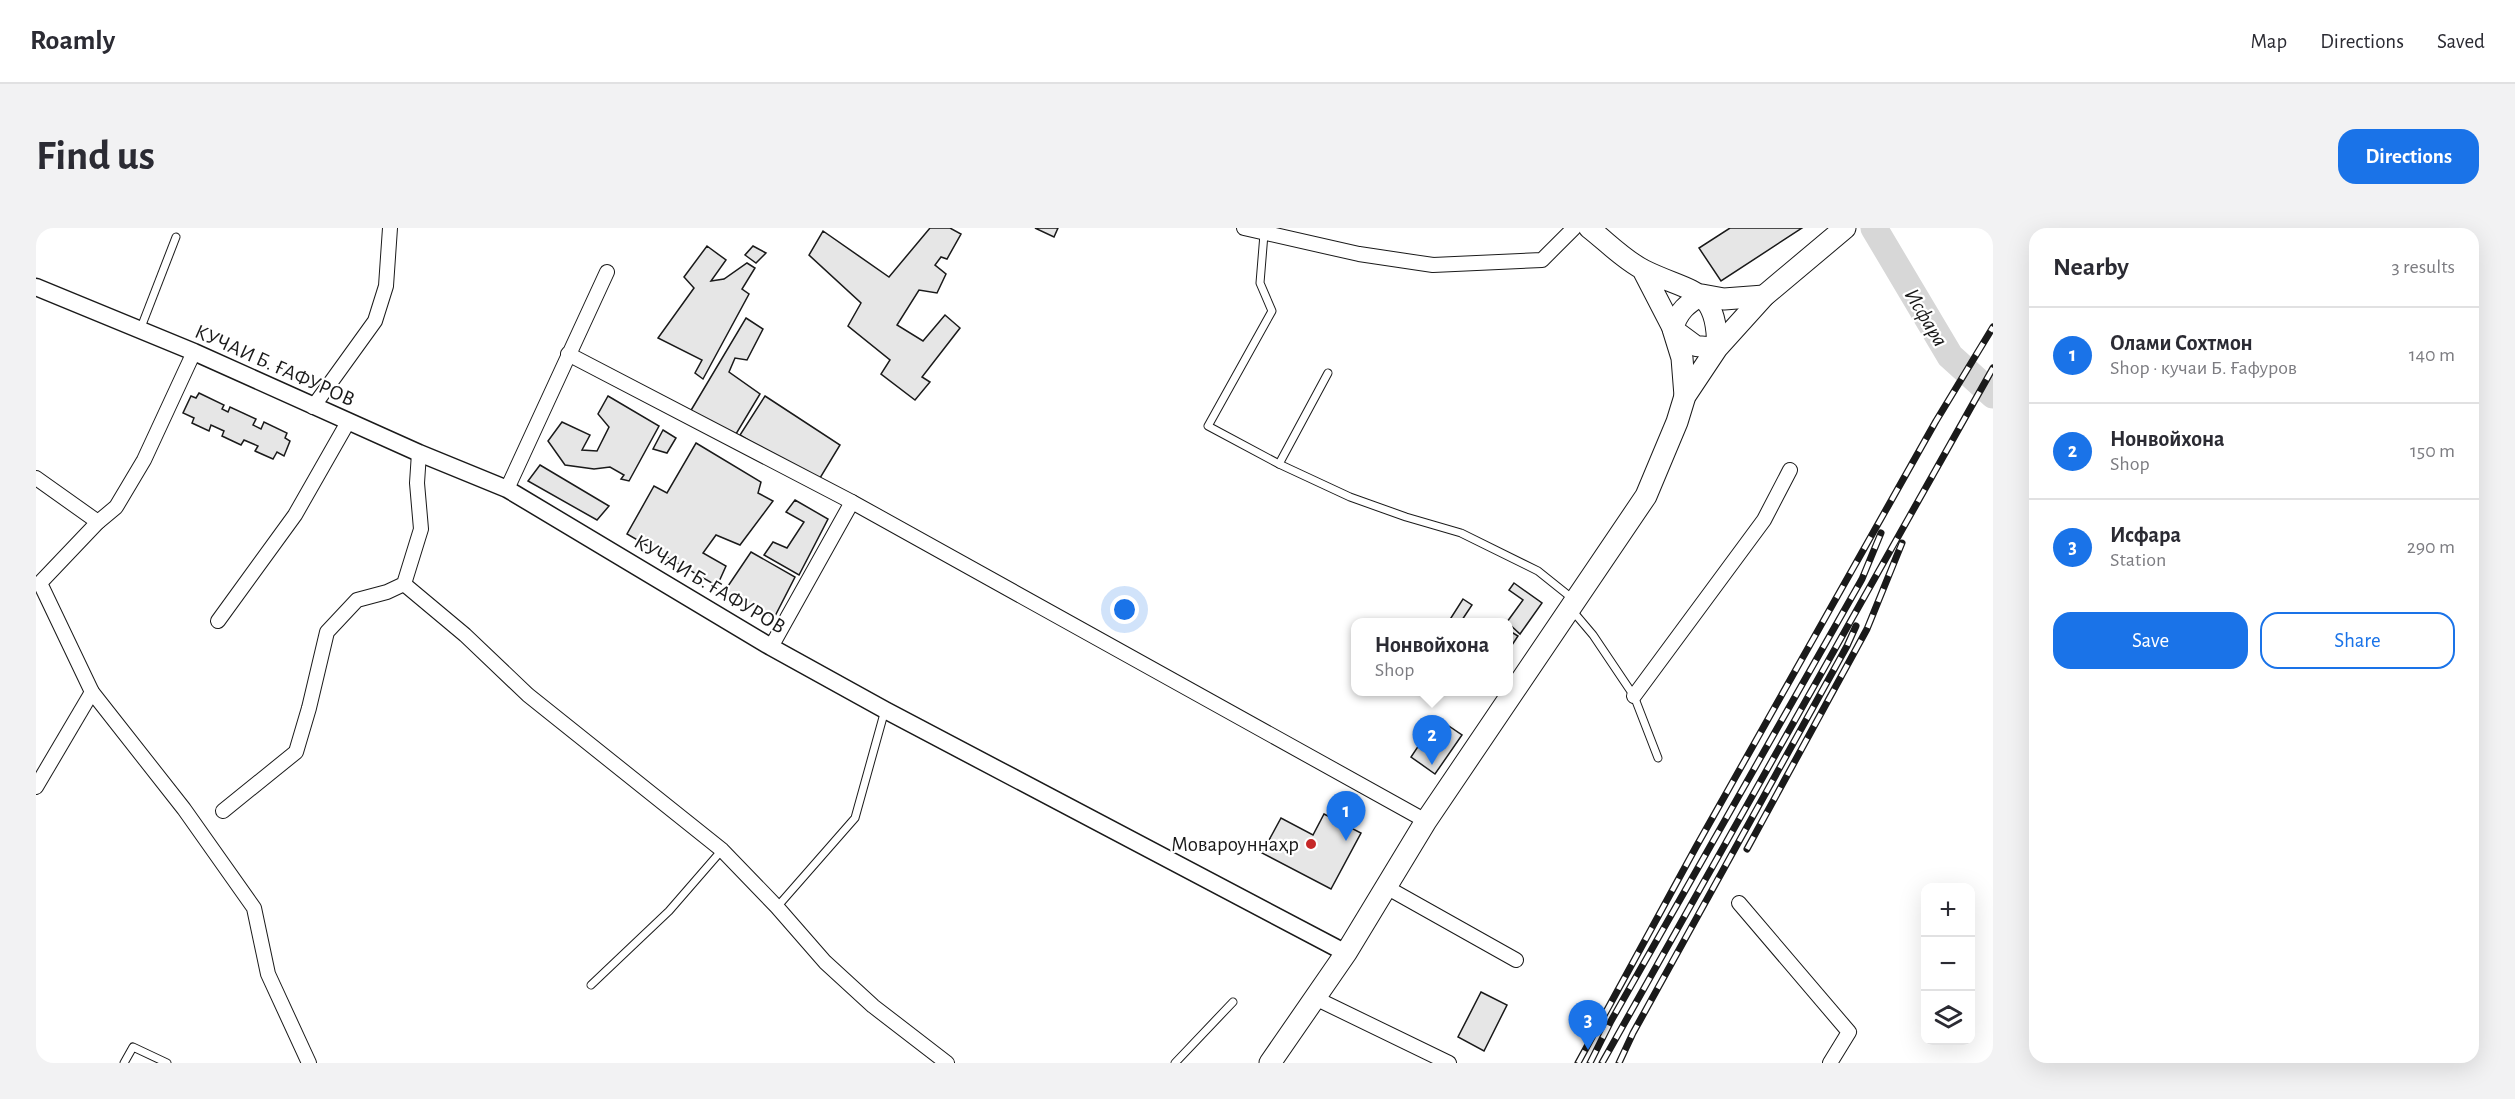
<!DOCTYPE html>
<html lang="en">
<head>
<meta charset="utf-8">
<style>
	body { margin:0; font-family:"Alegreya Sans",sans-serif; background:#f2f2f3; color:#2b2b33 }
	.controls { position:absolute; right:18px; bottom:18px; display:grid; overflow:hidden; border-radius:12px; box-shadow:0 6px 24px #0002 }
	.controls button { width:54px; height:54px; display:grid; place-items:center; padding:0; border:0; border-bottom:2px solid #e1e1e2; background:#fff; color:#2b2b33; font:30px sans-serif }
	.you { position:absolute; left:1089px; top:382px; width:21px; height:21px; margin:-15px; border:4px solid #fff; border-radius:50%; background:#1a73e8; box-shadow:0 0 0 9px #1a73e833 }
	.badge { display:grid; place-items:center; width:39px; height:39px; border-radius:50%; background:#1a73e8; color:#fff; font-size:20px; font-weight:700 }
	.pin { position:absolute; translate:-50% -50px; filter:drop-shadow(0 2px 3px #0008) }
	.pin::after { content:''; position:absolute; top:32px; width:21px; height:18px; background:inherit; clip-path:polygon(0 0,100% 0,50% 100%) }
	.popup { position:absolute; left:1315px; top:390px; width:162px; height:78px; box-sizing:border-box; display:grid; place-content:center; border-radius:12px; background:#fff; filter:drop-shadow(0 2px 4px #0005); font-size:20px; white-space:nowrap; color:#7c7c81 }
	.popup b { font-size:22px; color:#2b2b33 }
	.popup::after { content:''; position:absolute; left:50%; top:100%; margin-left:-12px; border:12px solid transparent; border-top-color:#fff }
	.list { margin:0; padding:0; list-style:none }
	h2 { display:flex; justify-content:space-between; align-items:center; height:78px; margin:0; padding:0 24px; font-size:26px }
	h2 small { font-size:20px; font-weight:400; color:#7c7c81 }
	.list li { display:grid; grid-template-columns:39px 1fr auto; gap:18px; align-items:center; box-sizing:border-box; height:96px; padding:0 24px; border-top:2px solid #e1e1e2 }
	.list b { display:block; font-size:22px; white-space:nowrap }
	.list p { margin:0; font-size:20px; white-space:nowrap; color:#7c7c81 }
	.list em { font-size:20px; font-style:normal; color:#7c7c81 }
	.actions { display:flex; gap:12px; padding:18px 24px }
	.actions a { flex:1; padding:14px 0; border:2px solid #1a73e8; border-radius:18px; text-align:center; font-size:21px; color:#1a73e8 }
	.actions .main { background:#1a73e8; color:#fff }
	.icon { flex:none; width:33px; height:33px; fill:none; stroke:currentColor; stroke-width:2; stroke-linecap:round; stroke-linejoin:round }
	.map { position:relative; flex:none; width:1957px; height:835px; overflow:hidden; border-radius:18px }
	header { display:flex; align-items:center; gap:36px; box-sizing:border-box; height:84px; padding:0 30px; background:#fff; border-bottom:2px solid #e1e1e2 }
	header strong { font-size:28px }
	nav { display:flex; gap:33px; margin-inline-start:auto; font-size:21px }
	.intro { display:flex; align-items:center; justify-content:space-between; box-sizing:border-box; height:144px; padding:0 36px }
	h1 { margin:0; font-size:42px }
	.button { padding:15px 27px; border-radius:18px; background:#1a73e8; color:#fff; font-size:21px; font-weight:700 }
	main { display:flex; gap:36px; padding:0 36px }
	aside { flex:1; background:#fff; border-radius:18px; box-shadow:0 6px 24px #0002 }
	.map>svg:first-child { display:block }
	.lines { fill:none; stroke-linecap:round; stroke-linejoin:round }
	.river { stroke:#d7d7d7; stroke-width:27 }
	.building { fill:#e6e6e6; stroke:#1a1a1a; stroke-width:1.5 }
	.service-casing { stroke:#1a1a1a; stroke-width:9 }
	.minor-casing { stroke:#1a1a1a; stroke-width:16 }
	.tertiary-casing { stroke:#1a1a1a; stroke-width:19 }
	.secondary-casing { stroke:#1a1a1a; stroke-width:22 }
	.primary-casing { stroke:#1a1a1a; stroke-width:23 }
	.service { stroke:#fff; stroke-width:7 }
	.minor { stroke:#fff; stroke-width:14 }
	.tertiary { stroke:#fff; stroke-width:16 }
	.secondary { stroke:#fff; stroke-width:20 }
	.primary { stroke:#fff; stroke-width:21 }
	.rail-casing { stroke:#1a1a1a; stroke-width:7 }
	.rail { stroke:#fff; stroke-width:4.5; stroke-dasharray:14; stroke-linecap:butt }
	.poi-dot { fill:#c62828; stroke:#fff; stroke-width:2 }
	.labels { text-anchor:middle; stroke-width:4.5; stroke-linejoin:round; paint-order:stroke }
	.street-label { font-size:21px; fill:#1a1a1a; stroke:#fff }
	.poi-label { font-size:21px; fill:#1a1a1a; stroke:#fff; text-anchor:end }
	.water-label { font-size:22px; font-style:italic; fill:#1a1a1a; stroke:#fff }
</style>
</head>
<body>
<header>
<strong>Roamly</strong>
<nav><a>Map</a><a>Directions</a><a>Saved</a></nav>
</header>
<div class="intro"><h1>Find us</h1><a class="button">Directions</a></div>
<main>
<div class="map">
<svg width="1957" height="835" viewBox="0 0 1957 835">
	<rect width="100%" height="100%" fill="#fff"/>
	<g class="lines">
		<path class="river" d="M1838,0L1914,128L1957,167"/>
	</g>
	<g class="building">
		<path d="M894,0H914L925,6L911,31L905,29L899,37L910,46L901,65L883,62L861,97L887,113L909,87L924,100L886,149L894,154L879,172L845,146L854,132L812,98L825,75L773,27L787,3L853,49Z"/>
		<path d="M999,0H1022L1018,9Z"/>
		<path d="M1694,0H1766L1685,53L1663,20Z"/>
		<path d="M671,18L690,32L675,53L688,51L711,35L719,40L706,61L713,66L667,151L659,145L666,132L622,110L658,60L648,49Z"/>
		<path d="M717,18L730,25L720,35L709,27Z"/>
		<path d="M710,90L727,101L711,132L699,130L693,144L724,166L700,206L654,184Z"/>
		<path d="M163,165L188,177L186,181L192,184L194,179L220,191L217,197L225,201L228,194L251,205L249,210L254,213L248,228L241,224L237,231L219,223L222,218L208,212L205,217L186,208L188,203L175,197L173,203L156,195L158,190L147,185L155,168L160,170Z"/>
		<path d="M572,168L623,198L593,253L585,251L588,247L574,239L558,241L529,237L512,213L526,194L554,207L546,222L561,223L573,199L562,186Z"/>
		<path d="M729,168L804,217L781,255L704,207Z"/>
		<path d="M627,202L640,210L631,225L617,221Z"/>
		<path d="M660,215L725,254L722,265L737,273L704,317L680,307L667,325L690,338L681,358L591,306L618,258L631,265Z"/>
		<path d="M504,237L573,278L561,292L492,253Z"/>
		<path d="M759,272L792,291L763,347L728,327L737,314L751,320L768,294L750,284Z"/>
		<path d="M715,324L759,349L738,390L688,364Z"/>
		<path d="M1478,355L1506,375L1484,406L1471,394L1487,372L1473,362Z"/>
		<path d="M1427,371L1436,377L1426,392L1431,394H1415L1413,393Z"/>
		<path d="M1472,402L1482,408L1472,423Z"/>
		<path d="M1401,490L1426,507L1399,546L1375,529Z"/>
		<path d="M1288,586L1325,605L1295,661L1226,625L1245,590L1277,607Z"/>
		<path d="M1445,764L1471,777L1448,823L1422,809Z"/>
	</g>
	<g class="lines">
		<g class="service-casing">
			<g id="service">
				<path d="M1228,6L1224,55L1236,83L1172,198L1243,236L1314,269L1370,289L1425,305L1502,343L1537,371"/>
				<path d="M104,102L140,9"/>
				<path d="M1243,236L1292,145"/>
				<path d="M1535,381L1557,407L1598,468L1622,530"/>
				<path d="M741,679L819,590L849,482"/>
				<path d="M555,757L633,683L686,622"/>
				<path d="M88,835L97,819L131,835"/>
				<path d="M1139,835L1197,774"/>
			</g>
		</g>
		<g class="minor-casing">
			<g id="minor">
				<path d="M1208,0L1323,26L1397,37L1506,32L1538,0"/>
				<path d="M158,124L108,232L80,279L62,294L4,355L56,464L148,581L218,680L232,746L273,835"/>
				<path d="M532,126L816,274L1390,593"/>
				<path d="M277,179L339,93L350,58L354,0"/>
				<path d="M0,250L62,294"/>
				<path d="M471,261L571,44"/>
				<path d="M368,356L429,407L492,467L686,622L741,679L789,734L837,778L911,835"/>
				<path d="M182,393L259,287L312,194"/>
				<path d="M735,419L816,274"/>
				<path d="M1598,468L1728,292L1754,242"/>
				<path d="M0,559L56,464"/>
				<path d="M187,583L260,524L273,480L291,404L321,372L351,364L368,356L385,301L381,255L383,225"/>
				<path d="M1350,659L1480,732"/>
				<path d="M1703,675L1813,804L1794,835"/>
				<path d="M1279,770L1413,835"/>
			</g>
		</g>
		<g class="tertiary-casing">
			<path id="tertiary" d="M0,59L158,124L383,225L471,261L735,419L849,482L1310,725"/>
		</g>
		<g class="secondary-casing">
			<g id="secondary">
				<path d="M1553,0C1570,13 1588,32 1608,42C1654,65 1682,58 1681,120L1660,118L1637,101L1606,41"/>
				<path d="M1637,101C1642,83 1651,76 1666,67"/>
			</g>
		</g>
		<g class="primary-casing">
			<g id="primary">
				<path d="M1666,67L1688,71L1728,68"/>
				<path d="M1637,101L1646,130L1649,168"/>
				<path d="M1234,835L1310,725L1390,593L1610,268L1641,194L1649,168L1681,120L1728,68L1809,0"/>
			</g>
		</g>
		<use href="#service" class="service"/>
		<use href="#minor" class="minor"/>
		<use href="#tertiary" class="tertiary"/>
		<use href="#secondary" class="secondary"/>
		<use href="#primary" class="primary"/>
		<g class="rail-casing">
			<g id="rail">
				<path d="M1711,621L1831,401L1866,315"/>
				<path d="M1542,835L1660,619L1900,193L1957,99"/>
				<path d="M1554,835L1575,793L1826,351L1845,305"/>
				<path d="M1566,835L1957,140"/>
				<path d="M1583,835L1597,805L1811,418L1820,398"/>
			</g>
		</g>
		<use href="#rail" class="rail"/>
	</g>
	<circle class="poi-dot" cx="1275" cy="616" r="6"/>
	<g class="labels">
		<g class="street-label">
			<text transform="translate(239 137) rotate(24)" y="7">КУЧАИ Б. ҒАФУРОВ</text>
			<text transform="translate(674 356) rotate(31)" y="7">КУЧАИ Б. ҒАФУРОВ</text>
		</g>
		<g class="poi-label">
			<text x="1263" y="623">Мовароуннаҳр</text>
		</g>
		<g class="water-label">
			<text transform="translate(1891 89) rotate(59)" y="8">Исфара</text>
		</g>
	</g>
</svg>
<div class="controls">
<button>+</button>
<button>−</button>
<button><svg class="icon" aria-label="layers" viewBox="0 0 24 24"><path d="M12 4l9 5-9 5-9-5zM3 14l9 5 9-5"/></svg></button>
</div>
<div class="you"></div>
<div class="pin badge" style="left:1310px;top:613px">1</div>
<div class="pin badge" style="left:1396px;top:537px">2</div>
<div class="popup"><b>Нонвойхона</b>Shop</div>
<div class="pin badge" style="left:1552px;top:822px">3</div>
</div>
<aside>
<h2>Nearby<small>3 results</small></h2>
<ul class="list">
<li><span class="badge">1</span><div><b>Олами Сохтмон</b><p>Shop · кучаи Б. Ғафуров</p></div><em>140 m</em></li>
<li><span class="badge">2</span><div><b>Нонвойхона</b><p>Shop</p></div><em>150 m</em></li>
<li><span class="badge">3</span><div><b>Исфара</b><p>Station</p></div><em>290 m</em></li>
</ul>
<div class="actions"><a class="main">Save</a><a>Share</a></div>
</aside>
</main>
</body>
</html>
